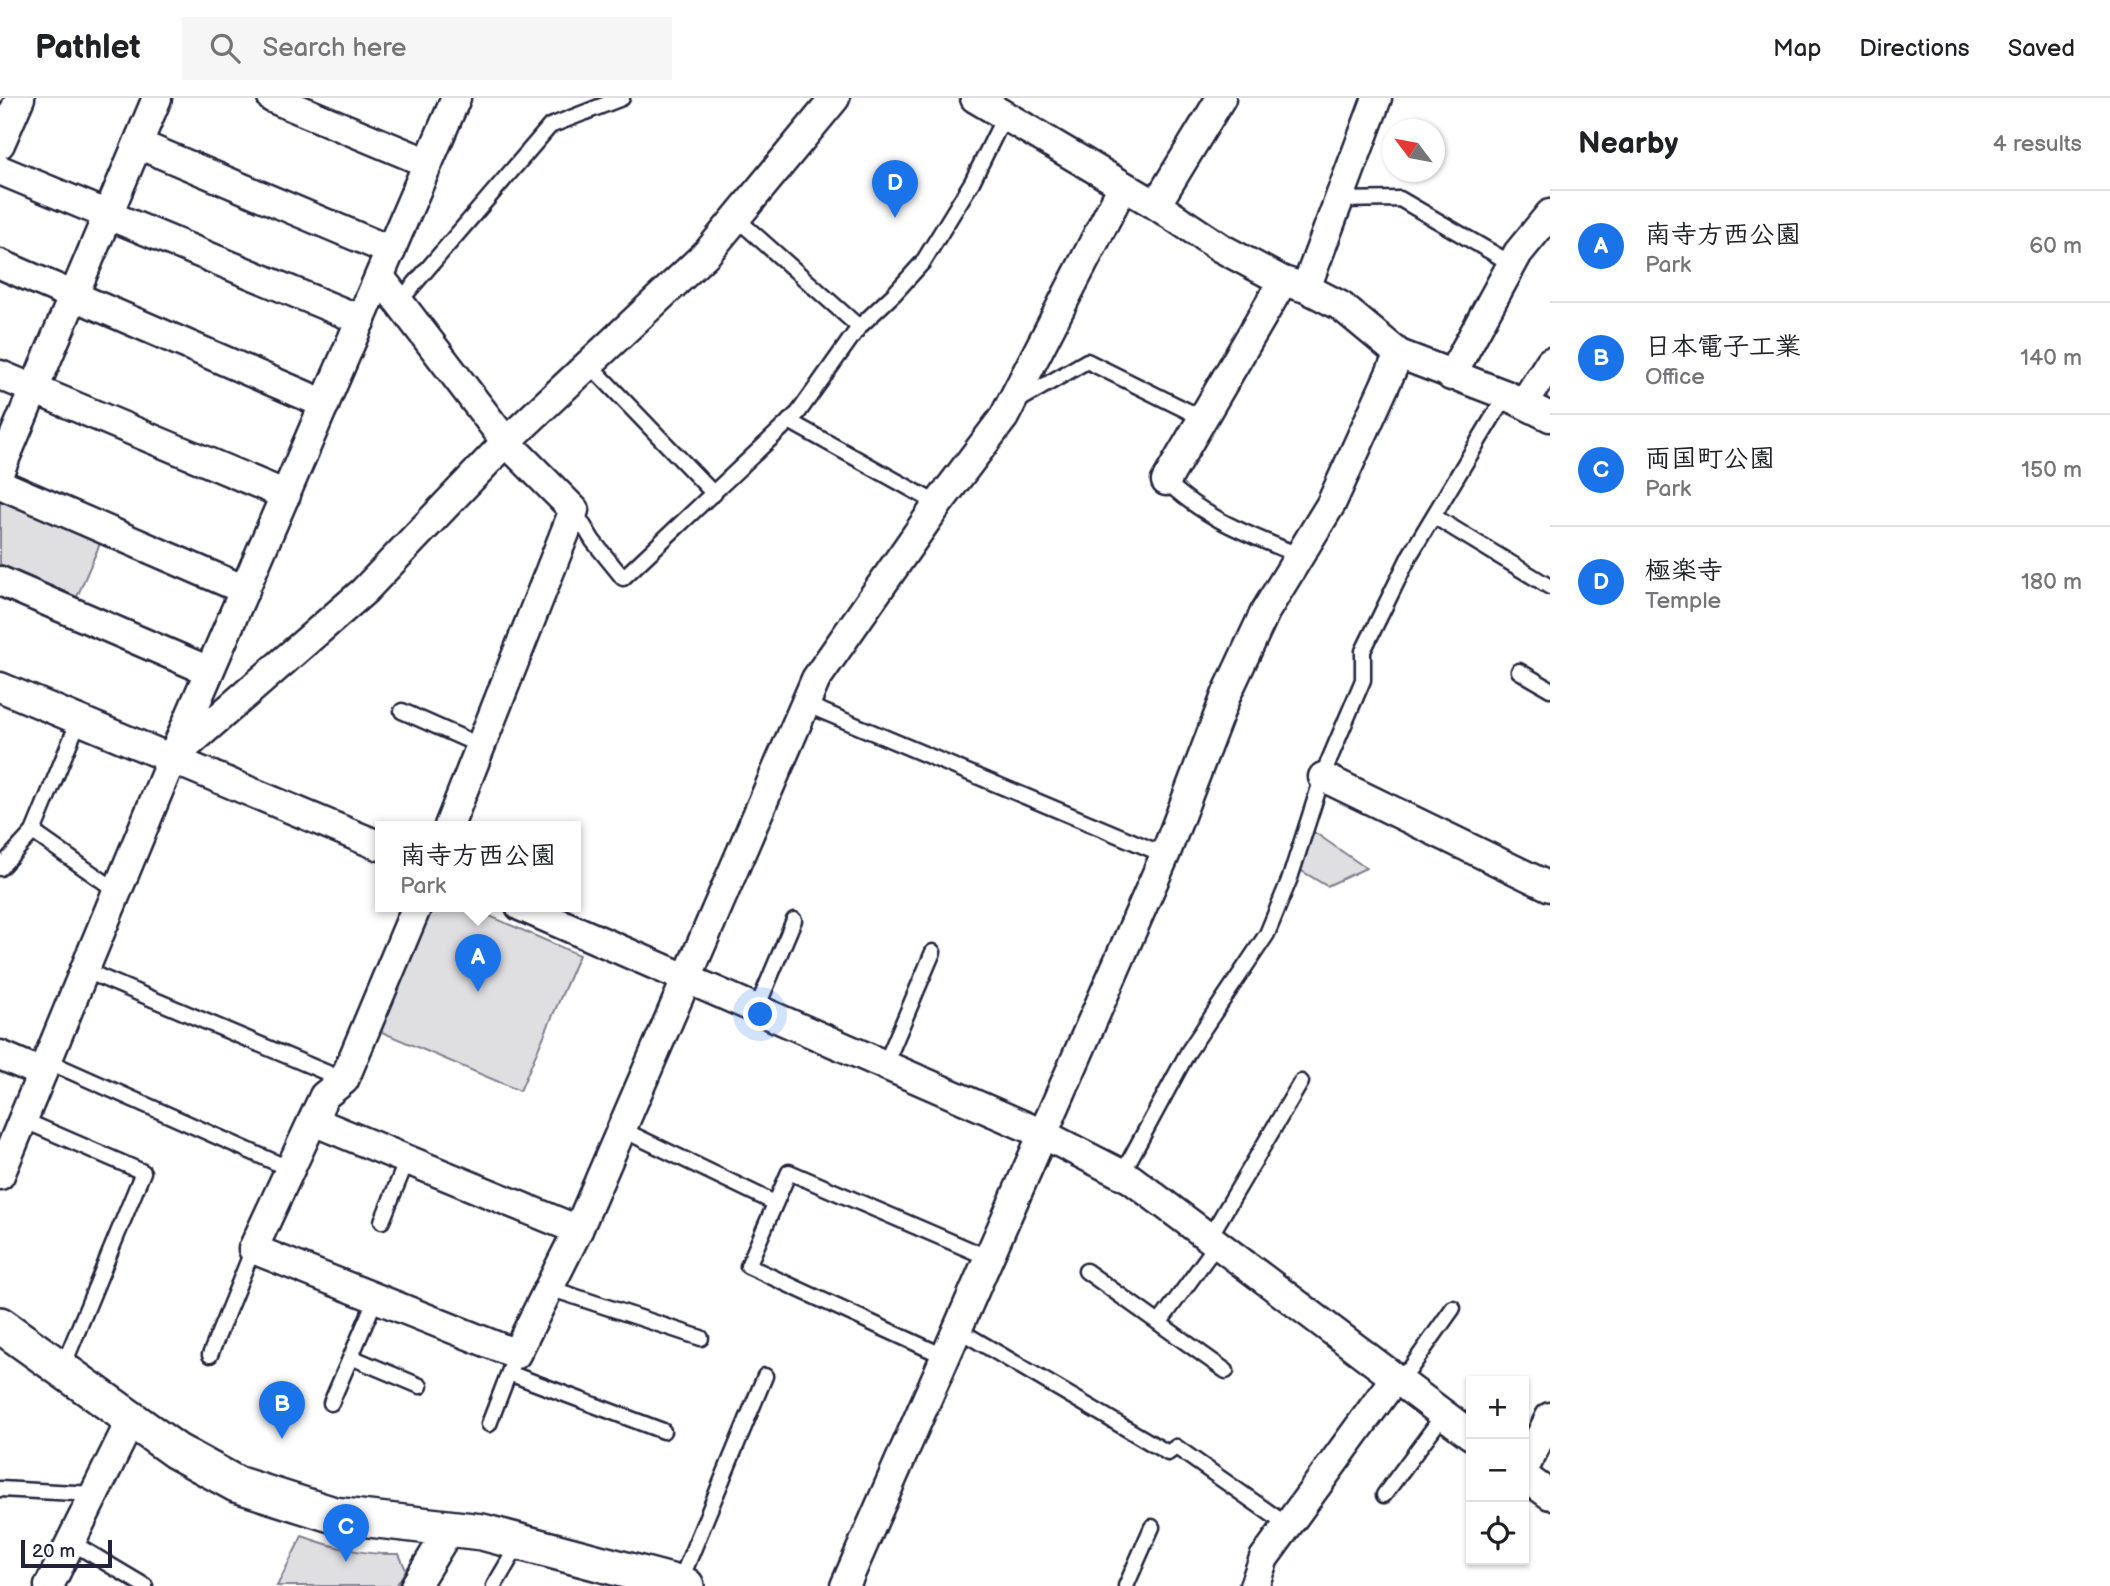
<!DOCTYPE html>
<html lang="en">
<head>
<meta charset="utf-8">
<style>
	body { margin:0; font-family:"Balsamiq Sans","Klee One",sans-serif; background:#f6f6f6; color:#202124 }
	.controls { position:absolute; right:21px; bottom:21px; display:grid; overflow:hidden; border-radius:0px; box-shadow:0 2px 5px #0004 }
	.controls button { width:63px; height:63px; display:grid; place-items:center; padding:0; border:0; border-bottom:2px solid #e0e0e0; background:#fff; color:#202124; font:35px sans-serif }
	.compass { position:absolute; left:1382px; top:21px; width:63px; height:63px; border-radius:50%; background:#fff; box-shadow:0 2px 5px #0004; rotate:302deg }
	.scale { position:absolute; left:21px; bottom:18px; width:91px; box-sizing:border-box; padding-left:7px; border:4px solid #22223b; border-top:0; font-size:19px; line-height:24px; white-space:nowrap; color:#22223b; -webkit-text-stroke:5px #fff; paint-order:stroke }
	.you { position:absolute; left:761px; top:917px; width:24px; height:24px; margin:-18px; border:5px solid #fff; border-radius:50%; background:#1a73e8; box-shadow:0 0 0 10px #1a73e833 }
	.badge { display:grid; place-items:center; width:46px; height:46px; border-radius:50%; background:#1a73e8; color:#fff; font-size:23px; font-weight:700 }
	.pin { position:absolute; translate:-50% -58px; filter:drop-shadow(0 2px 4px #0008) }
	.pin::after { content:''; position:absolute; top:37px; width:24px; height:21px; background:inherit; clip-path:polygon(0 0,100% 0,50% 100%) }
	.popup { position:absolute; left:375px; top:723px; width:206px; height:91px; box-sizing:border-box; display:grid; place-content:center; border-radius:0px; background:#fff; filter:drop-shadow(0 2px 5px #0005); font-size:23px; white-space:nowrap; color:#757577 }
	.popup b { font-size:26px; color:#202124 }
	.popup::after { content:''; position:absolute; left:50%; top:100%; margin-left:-14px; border:14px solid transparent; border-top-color:#fff }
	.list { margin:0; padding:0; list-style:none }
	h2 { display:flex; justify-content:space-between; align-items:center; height:91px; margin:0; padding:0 28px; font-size:30px }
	h2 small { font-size:23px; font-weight:400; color:#757577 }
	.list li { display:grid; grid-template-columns:46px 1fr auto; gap:21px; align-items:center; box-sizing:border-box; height:112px; padding:0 28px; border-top:2px solid #e0e0e0 }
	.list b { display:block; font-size:26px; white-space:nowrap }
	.list p { margin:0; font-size:23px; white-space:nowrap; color:#757577 }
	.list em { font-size:23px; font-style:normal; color:#757577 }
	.icon { flex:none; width:38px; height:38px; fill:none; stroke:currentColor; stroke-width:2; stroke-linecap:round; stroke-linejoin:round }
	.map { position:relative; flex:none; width:1550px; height:1488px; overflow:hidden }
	header { display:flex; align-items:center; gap:42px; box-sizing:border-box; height:98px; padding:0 35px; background:#fff; border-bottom:2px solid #e0e0e0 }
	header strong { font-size:33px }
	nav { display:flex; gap:38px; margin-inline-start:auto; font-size:24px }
	.search { width:490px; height:63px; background:#f6f6f6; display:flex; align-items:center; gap:18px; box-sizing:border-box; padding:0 24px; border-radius:0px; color:#757577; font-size:26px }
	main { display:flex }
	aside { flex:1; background:#fff }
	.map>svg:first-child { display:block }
	.green { fill:#dfdfe2; stroke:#80808e; stroke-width:2 }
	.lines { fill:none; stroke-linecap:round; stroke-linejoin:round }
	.service-casing { stroke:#22223b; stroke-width:19 }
	.minor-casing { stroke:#22223b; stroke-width:33 }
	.tertiary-casing { stroke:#22223b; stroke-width:40 }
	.service { stroke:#fff; stroke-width:14 }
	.minor { stroke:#fff; stroke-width:28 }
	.tertiary { stroke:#fff; stroke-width:35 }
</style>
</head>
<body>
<header>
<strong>Pathlet</strong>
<div class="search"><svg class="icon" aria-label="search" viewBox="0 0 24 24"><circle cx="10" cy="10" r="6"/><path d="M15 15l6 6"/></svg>Search here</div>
<nav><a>Map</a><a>Directions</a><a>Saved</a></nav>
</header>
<main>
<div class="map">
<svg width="1550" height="1488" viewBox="0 0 1550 1488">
	<rect width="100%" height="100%" fill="#fff"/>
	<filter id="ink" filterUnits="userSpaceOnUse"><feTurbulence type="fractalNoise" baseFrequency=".0143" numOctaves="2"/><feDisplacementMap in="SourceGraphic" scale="14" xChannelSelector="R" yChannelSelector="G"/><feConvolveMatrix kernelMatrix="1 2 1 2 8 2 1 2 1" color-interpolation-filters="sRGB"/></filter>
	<g filter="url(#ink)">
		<g class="green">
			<path d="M0,397L105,434L77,499L0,466Z"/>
			<path d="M1314,734L1366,770L1327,788L1300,772Z"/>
			<path d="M431,808H467L579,857L520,993L377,932Z"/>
			<path d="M302,1438C335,1450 364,1457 399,1456L406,1472L396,1488H277Z"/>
		</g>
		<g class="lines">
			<g class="service-casing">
				<g id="service">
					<path d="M1338,102L1400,101L1512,166"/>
					<path d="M736,120L859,229"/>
					<path d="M399,204L550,28L622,0"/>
					<path d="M589,266L714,396"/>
					<path d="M1016,304L1087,263L1202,320"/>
					<path d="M789,323L938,406"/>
					<path d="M1166,383C1205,421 1248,436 1298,457"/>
					<path d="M574,412L593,443L623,480L798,315L859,229L894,196L923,164L972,84L1004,19"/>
					<path d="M1435,419L1550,489"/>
					<path d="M1519,573L1550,591"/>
					<path d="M805,606L1165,757"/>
					<path d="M402,613L481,648"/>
					<path d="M33,734L117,793"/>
					<path d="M0,770L33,734L79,622"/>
					<path d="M84,872L344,982"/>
					<path d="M757,910L794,822"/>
					<path d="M47,963L290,1071"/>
					<path d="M885,967L933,854"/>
					<path d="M23,1022L143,1074L62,1271"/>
					<path d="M621,1031L775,1105"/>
					<path d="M1122,1076L1188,954L1267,836L1290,780L1324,674L1363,582V553L1410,457L1506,297"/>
					<path d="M382,1123L407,1062"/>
					<path d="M1209,1140L1301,984"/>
					<path d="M1086,1173L1226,1273"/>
					<path d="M549,1190L701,1240"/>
					<path d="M1160,1224L1217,1146"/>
					<path d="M957,1231L1168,1355L1176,1349L1287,1427"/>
					<path d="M210,1257L253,1151"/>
					<path d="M351,1259L420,1288"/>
					<path d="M946,1259L748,1168L789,1074L989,1160"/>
					<path d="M509,1275L663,1333"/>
					<path d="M1395,1280L1410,1271L1453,1210"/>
					<path d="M331,1305L376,1200"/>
					<path d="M489,1326L511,1269"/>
					<path d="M0,1391L94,1396"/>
					<path d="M1384,1397L1444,1316"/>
					<path d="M71,1444L145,1488"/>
					<path d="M679,1486L765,1278"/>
					<path d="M494,1488L520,1444"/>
					<path d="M1126,1488L1152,1429"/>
				</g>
			</g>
			<g class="minor-casing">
				<g id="minor">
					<path d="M272,0L428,65"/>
					<path d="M975,0L1156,107L1221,150L1283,183L1306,190L1341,208L1399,256L1506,297L1550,319"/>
					<path d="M0,46L20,0"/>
					<path d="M138,46L391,153"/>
					<path d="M0,72L361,222"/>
					<path d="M1156,107L1221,0"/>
					<path d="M0,166L325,306"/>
					<path d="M380,179L506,344L574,412L449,728"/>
					<path d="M1306,190L1377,0"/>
					<path d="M0,277L286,397"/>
					<path d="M1451,278L1518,155L1550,116"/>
					<path d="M1524,305L1550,264"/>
					<path d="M0,372L157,0"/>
					<path d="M1166,383L1283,183"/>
					<path d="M0,386L245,492"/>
					<path d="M0,483L209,573"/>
					<path d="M0,589L380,748"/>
					<path d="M177,656L364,493L506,344L708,154L835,0"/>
					<path d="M1323,679L1550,789"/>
					<path d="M417,808L344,982L324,998L253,1151L516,1256L578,1132L816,581L938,406L1004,319L1123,88"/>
					<path d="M520,808L1043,1036L1131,1081L1471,1337"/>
					<path d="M0,957L42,975"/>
					<path d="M313,1023L578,1132"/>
					<path d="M0,1077L172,660L456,0"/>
					<path d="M1524,1371L1550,1319"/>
					<path d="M1524,1378L1550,1397"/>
					<path d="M49,1488L131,1322"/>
					<path d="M415,1488L449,1432"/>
					<path d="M845,1488L1165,757L1227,595L1265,514L1331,406L1399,256"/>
					<path d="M1254,1488L1264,1460L1395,1280"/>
				</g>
			</g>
			<g class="tertiary-casing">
				<path id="tertiary" d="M0,1227L176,1353L236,1386L334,1417L482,1434L686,1488"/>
			</g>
			<use href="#service" class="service"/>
			<use href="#minor" class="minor"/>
			<use href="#tertiary" class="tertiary"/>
		</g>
	</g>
</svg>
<div class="controls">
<button>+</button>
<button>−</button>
<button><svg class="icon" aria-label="locate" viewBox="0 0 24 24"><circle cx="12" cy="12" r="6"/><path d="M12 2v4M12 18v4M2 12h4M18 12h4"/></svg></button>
</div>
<svg class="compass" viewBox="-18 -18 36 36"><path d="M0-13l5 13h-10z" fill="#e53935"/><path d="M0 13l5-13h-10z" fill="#757577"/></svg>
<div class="scale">20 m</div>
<div class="you"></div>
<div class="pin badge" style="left:478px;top:894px">A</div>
<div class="popup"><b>南寺方西公園</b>Park</div>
<div class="pin badge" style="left:282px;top:1341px">B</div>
<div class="pin badge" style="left:346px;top:1464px">C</div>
<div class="pin badge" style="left:895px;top:120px">D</div>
</div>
<aside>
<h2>Nearby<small>4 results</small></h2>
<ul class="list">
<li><span class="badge">A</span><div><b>南寺方西公園</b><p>Park</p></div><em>60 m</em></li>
<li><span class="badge">B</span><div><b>日本電子工業</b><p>Office</p></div><em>140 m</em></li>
<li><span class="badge">C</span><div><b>両国町公園</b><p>Park</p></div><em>150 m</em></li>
<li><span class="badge">D</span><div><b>極楽寺</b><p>Temple</p></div><em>180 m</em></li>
</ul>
</aside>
</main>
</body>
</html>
